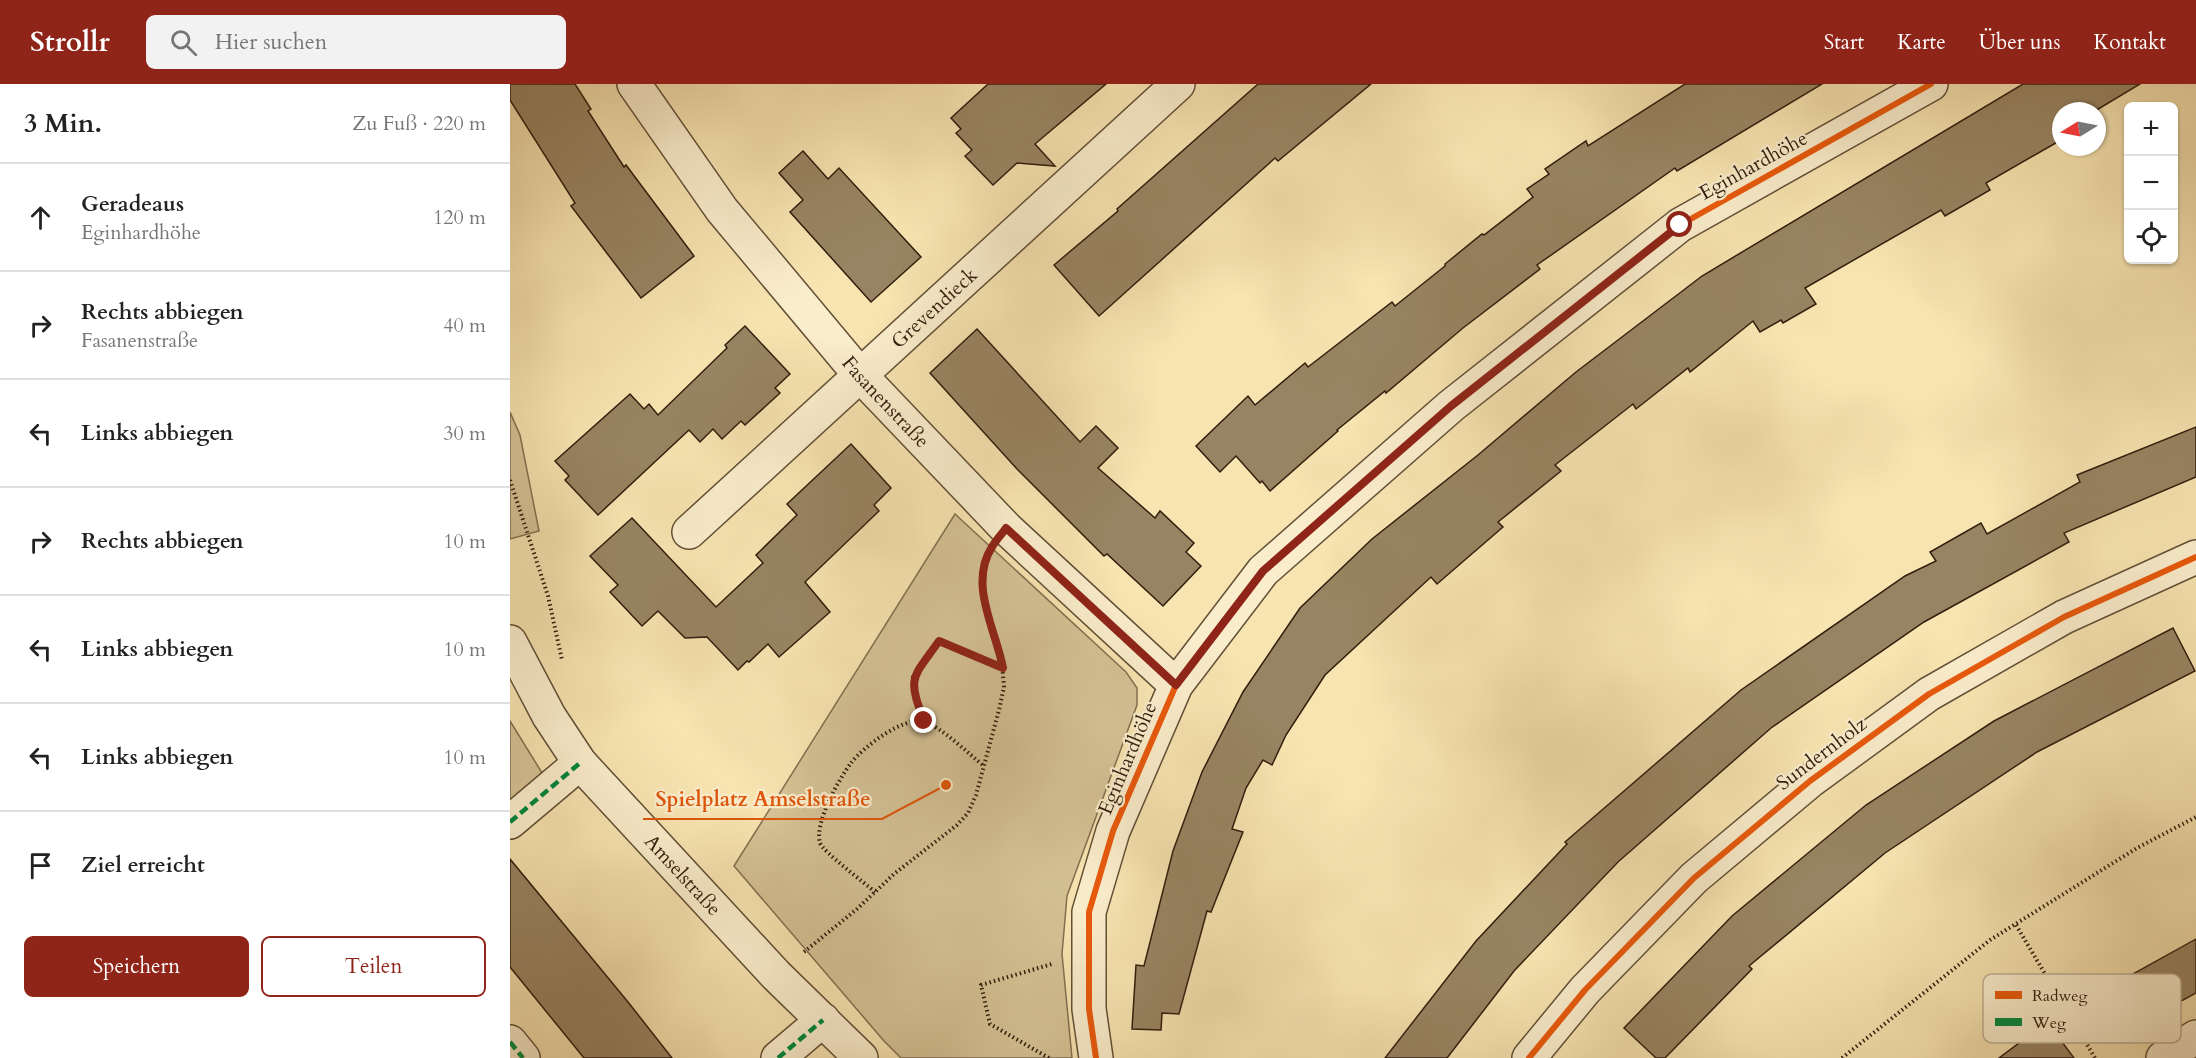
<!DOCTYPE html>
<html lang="de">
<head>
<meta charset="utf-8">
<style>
	body { margin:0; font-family:Cardo,serif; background:#f2f2f2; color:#222 }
	.controls { position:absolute; right:18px; top:18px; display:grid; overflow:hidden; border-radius:9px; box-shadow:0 2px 4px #0004 }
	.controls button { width:54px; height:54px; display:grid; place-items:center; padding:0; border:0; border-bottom:2px solid #e0e0e0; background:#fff; color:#222; font:30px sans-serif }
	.compass { position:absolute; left:1542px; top:18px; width:54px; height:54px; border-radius:50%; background:#fff; box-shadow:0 2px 4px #0004; rotate:260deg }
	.stop { position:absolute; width:18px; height:18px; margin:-14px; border:4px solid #8f2418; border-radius:50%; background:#fff }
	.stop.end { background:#8f2418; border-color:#fff; box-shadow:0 2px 6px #0008 }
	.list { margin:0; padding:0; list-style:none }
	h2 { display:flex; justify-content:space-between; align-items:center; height:78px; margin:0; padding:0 24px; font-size:26px }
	h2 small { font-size:20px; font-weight:400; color:#767676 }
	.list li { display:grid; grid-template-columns:39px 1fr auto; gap:18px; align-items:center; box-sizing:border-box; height:108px; padding:0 24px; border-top:2px solid #e0e0e0 }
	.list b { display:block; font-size:22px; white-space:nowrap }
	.list p { margin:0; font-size:20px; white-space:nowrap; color:#767676 }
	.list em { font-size:20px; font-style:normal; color:#767676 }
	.actions { display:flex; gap:12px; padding:18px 24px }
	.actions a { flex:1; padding:14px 0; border:2px solid #8f2418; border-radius:9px; text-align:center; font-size:21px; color:#8f2418 }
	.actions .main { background:#8f2418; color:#fff }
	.icon { flex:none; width:33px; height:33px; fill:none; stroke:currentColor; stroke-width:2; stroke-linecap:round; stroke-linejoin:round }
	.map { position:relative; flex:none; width:1686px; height:974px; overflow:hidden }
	header { display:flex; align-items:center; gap:36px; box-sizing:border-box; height:84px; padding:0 30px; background:#8f2418; color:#fff }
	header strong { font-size:28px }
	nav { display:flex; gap:33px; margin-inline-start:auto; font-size:21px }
	.search { width:420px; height:54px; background:#f2f2f2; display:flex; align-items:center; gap:15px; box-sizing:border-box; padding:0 21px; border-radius:9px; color:#767676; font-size:22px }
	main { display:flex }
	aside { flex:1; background:#fff }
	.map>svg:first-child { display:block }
	.green { fill:#d5c295; stroke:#837051; stroke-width:1.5 }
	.building { fill:#988462; stroke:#311d0d; stroke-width:1.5 }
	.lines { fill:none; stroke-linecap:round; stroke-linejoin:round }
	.minor-casing { stroke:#624f36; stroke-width:36 }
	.path { stroke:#311d0d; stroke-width:4; stroke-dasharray:1.5 3; stroke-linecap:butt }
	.minor { stroke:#faedcc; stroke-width:33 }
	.quiet { stroke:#00873e; stroke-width:4.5; stroke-dasharray:9 4.5; stroke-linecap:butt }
	.cycleway-casing { stroke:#faedcc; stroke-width:10 }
	.cycleway { stroke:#e8590c; stroke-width:6 }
	.route { stroke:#8f2418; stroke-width:8 }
	.labels { text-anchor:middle; stroke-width:4.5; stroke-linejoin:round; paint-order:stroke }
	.street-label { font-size:20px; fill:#311d0d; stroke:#faedcc }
	.key { fill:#faedcc; stroke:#beaf93; stroke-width:1.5 }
	.key-label { font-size:16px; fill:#311d0d }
	.leader { fill:none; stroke:#df560c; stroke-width:2 }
	.callout-dot { fill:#df560c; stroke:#faedcc; stroke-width:2 }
	.callout-label { font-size:21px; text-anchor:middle; font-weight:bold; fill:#df560c; stroke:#faedcc; stroke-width:4.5; stroke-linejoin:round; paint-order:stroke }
</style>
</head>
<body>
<header>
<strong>Strollr</strong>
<div class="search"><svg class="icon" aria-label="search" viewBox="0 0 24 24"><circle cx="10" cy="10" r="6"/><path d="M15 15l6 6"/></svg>Hier suchen</div>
<nav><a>Start</a><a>Karte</a><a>Über uns</a><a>Kontakt</a></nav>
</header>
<main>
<aside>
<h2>3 Min.<small>Zu Fuß · 220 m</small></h2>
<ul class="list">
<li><svg class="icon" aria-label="ahead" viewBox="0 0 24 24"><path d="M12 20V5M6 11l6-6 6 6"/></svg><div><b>Geradeaus</b><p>Eginhardhöhe</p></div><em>120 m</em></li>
<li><svg class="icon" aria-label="right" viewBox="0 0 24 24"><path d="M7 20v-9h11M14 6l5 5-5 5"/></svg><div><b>Rechts abbiegen</b><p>Fasanenstraße</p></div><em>40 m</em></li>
<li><svg class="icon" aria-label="left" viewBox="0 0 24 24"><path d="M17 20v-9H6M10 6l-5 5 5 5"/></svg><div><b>Links abbiegen</b></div><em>30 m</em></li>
<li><svg class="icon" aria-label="right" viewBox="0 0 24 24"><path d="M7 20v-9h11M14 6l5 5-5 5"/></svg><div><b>Rechts abbiegen</b></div><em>10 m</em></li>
<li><svg class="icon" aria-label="left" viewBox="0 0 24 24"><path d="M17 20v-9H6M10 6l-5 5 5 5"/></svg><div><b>Links abbiegen</b></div><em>10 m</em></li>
<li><svg class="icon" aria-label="left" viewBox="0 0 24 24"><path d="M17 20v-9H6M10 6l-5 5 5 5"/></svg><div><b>Links abbiegen</b></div><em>10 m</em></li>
<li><svg class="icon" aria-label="arrive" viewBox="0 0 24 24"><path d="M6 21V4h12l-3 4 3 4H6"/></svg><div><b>Ziel erreicht</b></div></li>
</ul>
<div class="actions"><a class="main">Speichern</a><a>Teilen</a></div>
</aside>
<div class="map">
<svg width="1686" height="974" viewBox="0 0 1686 974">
	<rect width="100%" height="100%" fill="#f7e4b1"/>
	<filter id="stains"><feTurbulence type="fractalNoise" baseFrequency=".00333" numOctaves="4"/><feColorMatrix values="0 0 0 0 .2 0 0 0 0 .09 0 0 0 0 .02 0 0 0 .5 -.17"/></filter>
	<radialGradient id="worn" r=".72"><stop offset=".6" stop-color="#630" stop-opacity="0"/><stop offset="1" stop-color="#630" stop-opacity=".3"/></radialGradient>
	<g class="green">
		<path d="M0,328L10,351L29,447L0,455Z"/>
		<path d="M445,430L616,588L627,604V621L557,812L552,870L562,974H391L374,957L224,782Z"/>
		<path d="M0,637L34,692L0,723Z"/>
	</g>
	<g class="building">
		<path d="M0,0H65L81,25L78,27L114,83L116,81L184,172L131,214L61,122L65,119L0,16Z"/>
		<path d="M478,0H596L525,60L545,82L507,79L483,101L455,72L462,66L446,49L451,45L441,34Z"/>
		<path d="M748,0H861L768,77L765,74L589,232L544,181L608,127L607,125Z"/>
		<path d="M1175,0H1312L1167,87L1165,84L1027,181L1030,185L953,244L876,309L875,307L827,346L828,347L760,407L752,397L750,399L726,372L710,388L686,362L738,312L745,321L795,279L798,283L882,218L885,222L935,182V180L972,150L974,151L1023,113L1017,105L1039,90L1035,85L1076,57L1078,62Z"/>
		<path d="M1513,0H1630L1585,27H1551V56L1476,99L1480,106L1435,132L1431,126L1295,204L1306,220L1273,239L1271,236L1250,248L1243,237L1180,288L1178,284L1126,325L1123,320L1045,381L1051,387L988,438L993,443L927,500L921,493L815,591L776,651L762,681L753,676L736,704L722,745L733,748L701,828L697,827L669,930L652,929L651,946L622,945L626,881L634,882L663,767L692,688L733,608L790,524L862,455L968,371L1066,288L1192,192Z"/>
		<path d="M293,67L318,95L329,84L411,173L361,218L280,128L293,116L269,89Z"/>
		<path d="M235,242L280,290L265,304L270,309L235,341L231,337L212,355L203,345L190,358L179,346L88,431L55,396L59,392L45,377L120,310L134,325L139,320L148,331L217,264L215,261Z"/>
		<path d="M467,245L570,358L586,342L608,364L588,384L645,434L650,427L684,459L676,468L691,482L653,522L597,470L594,472L507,385L420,289Z"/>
		<path d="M1686,343V393L1554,449L1559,458L1414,538L1261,644L1108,778L1004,887L937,974H875L966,857L1057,760L1055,758L1231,606L1395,492L1426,477L1420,468L1471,439L1477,450L1570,398L1567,391Z"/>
		<path d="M341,360L381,404L364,421L369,427L295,498L320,528L269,573L258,560L239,578L237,577L228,586L197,553L175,554L148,527L132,542L100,508L108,501L80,472L122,434L206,523L253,479L246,471L287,431L277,420Z"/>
		<path d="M1663,544L1685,587L1527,668L1375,769L1239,882L1242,885L1155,974H1146L1114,944L1222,832L1356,721L1484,637Z"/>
		<path d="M0,775L118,918L162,974H74L0,883Z"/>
		<path d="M1686,855V909L1608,952L1585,911Z"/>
		<path d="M1537,938L1564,974H1489Z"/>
	</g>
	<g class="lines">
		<g class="minor-casing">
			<g id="minor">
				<path id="s1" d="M124,0L212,126L350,291L496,444L666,601"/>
				<path id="s2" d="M179,448L668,0"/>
				<path id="s3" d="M0,558L39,632L70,679L266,891L351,974"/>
				<path d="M0,738L70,679"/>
				<path d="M0,958L13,974"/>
				<path d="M268,974L313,936"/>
				<path d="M586,974L579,925V828L603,747L666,601L753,487L941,322L1170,141L1421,0"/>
				<path d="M1019,974L1075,906L1184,794L1300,697L1419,610L1554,533L1686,473"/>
				<path d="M1653,974L1686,953"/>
			</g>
		</g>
		<g class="path">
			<path d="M0,396L38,512L52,576"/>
			<path d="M414,637L403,605V593L429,557L493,584"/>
			<path d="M365,808C355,799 313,768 310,759C304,739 329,695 341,679C353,663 395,631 415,638C431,643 459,670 474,682"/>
			<path d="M1506,841L1585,974"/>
			<path d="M294,868L347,825L384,790L447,741L458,729L466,711L489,626L494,603L492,580L472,508L474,484L477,475"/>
			<path d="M539,974L480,940L471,901L542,880"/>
			<path d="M1332,974L1480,856L1627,764L1686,733"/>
		</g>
		<use href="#minor" class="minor"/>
		<g class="quiet">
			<path d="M0,738L70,679"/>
			<path d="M0,958L13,974"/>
			<path d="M268,974L313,936"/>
		</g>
		<g class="cycleway-casing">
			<g id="cycleway">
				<path d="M586,974L579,925V828L603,747L666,601L753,487L941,322L1170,141L1421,0"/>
				<path d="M1019,974L1075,906L1184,794L1300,697L1419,610L1554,533L1686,473"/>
			</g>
		</g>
		<use href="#cycleway" class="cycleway"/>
	</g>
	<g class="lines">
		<path class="route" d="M414,637C397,592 402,595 429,557L493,584C486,546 458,500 482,463C486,456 492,450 496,444L666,601L753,487L941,322L1170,141"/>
	</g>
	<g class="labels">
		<g class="street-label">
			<text transform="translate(1243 81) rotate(-29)" y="7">Eginhardhöhe</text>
			<text dy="7" stroke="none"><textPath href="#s2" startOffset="332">Grevendieck</textPath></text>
			<text dy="7" stroke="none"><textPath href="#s1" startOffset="406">Fasanenstraße</textPath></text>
			<text transform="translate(1311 669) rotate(-37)" y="7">Sundernholz</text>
			<text transform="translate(617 674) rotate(-67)" y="7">Eginhardhöhe</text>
			<text dy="7" stroke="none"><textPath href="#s3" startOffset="292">Amselstraße</textPath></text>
		</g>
	</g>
	<rect x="1473" y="890" width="198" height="69" rx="9" class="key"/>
	<rect x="1485" y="907" width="27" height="8" fill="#e8590c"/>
	<rect x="1485" y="934" width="27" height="8" fill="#00873e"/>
	<g class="key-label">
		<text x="1522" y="917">Radweg</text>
		<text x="1522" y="944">Weg</text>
	</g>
	<path class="leader" d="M436 701L372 735H133"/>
	<circle class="callout-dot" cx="436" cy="701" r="6"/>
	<g class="callout-label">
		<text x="253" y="722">Spielplatz Amselstraße</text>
	</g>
	<rect width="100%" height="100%" filter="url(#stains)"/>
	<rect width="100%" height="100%" fill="url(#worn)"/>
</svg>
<div class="controls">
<button>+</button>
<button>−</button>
<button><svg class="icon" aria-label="locate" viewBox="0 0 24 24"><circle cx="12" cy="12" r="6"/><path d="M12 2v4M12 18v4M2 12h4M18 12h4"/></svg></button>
</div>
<svg class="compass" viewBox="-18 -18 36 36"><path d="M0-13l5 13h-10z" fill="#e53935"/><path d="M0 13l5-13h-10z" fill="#767676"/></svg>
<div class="stop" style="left:1170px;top:141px"></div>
<div class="stop end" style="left:414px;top:637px"></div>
</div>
</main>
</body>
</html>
